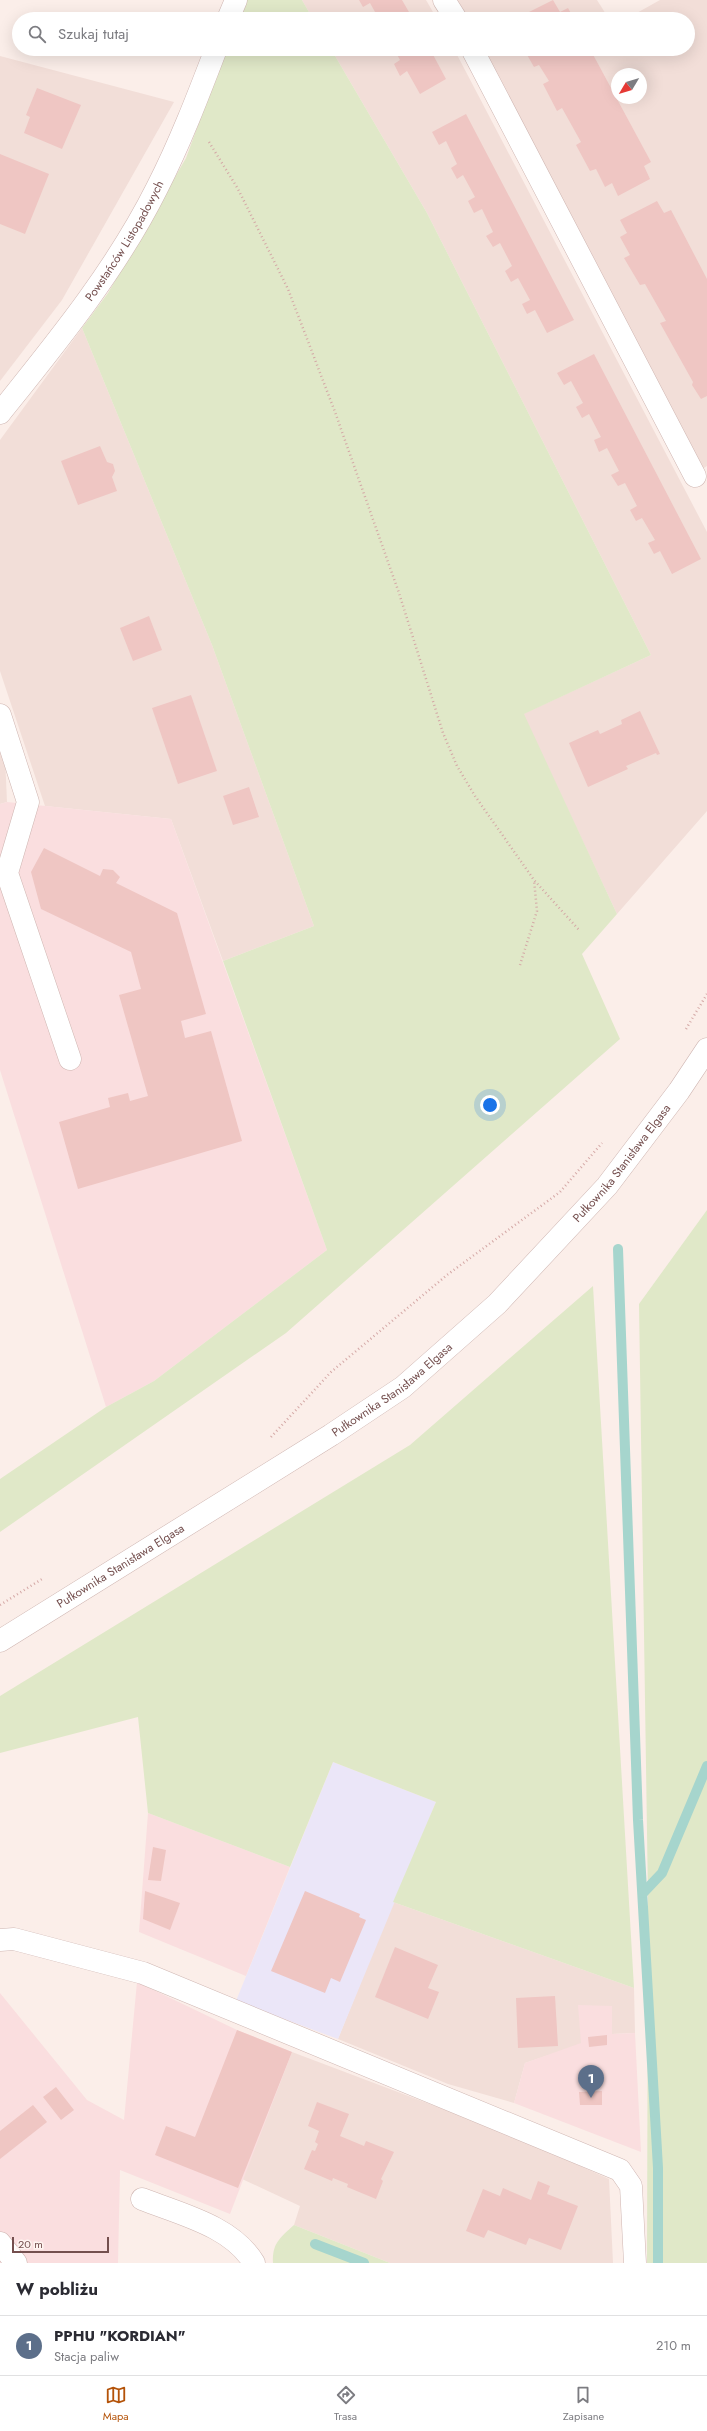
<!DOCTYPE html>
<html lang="pl">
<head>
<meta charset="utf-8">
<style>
	body { margin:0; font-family:Jost,sans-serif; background:#f2f2f3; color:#2b2b33 }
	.compass { position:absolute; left:611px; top:68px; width:36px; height:36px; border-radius:50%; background:#fff; box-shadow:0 4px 16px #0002; rotate:232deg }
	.scale { position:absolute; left:12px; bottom:10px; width:97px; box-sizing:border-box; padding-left:4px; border:2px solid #744f4e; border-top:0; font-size:11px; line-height:14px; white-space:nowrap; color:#744f4e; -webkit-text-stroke:3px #fef4f0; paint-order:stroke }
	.you { position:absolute; left:490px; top:1105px; width:14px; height:14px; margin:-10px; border:3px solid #fff; border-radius:50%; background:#1a73e8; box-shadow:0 0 0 6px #1a73e833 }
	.badge { display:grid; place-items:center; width:26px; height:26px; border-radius:50%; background:#b45309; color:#fff; font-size:13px; font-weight:700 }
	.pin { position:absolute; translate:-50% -33px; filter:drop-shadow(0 1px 2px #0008) }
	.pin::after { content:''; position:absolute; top:21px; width:14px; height:12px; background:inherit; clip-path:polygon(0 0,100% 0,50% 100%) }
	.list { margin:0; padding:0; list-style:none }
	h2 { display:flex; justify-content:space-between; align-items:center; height:52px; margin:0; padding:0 16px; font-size:17px }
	h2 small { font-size:13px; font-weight:400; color:#7c7c81 }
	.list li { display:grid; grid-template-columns:26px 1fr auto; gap:12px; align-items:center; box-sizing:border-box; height:60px; padding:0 16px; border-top:1px solid #e1e1e2 }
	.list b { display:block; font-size:15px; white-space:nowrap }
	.list p { margin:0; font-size:13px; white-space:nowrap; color:#7c7c81 }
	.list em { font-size:13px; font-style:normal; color:#7c7c81 }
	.icon { flex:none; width:22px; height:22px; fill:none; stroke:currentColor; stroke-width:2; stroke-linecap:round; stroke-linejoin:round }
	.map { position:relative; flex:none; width:707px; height:2263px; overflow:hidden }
	.search { position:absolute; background:#fff; box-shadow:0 4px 16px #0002; left:12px; right:12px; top:12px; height:44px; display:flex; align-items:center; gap:10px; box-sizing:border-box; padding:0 14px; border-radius:22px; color:#7c7c81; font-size:15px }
	.sheet { height:112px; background:#fff }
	nav { display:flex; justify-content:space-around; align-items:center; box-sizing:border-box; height:56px; border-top:1px solid #e1e1e2; background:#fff; font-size:11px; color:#7c7c81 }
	nav a { display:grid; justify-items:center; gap:2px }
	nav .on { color:#b45309 }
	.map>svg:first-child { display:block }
	.residential { fill:#f2ded8; fill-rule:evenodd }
	.commercial { fill:#fadedf }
	.education { fill:#ebe6f8 }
	.green { fill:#e0e8c8 }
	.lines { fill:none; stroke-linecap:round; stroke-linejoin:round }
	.stream { stroke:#a6d5cd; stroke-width:10 }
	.building { fill:#efc6c3 }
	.minor-casing { stroke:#cfb6b2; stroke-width:23 }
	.path { stroke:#d4a8a6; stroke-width:2.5; stroke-dasharray:1 3; stroke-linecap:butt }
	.minor { stroke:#fff; stroke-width:22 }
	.labels { text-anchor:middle; stroke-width:4; stroke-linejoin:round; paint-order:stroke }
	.street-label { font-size:12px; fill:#744f4e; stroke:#fef4f0 }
</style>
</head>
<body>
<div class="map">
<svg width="707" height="2263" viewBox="0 0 707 2263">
	<rect width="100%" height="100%" fill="#fbeee9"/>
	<g class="residential">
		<path d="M302,0H426L437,19H313Z"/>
		<path d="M456,0H597L609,19H467Z"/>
		<path d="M660,0H707V466L702,469L483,49H688V19H626ZM617,74H641V98H617Z"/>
		<path d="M331,49H454L707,532V811L617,914L523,714L651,655L427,213Z"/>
		<path d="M0,56L174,102L62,300L0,381Z"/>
		<path d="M82,328L212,645L314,926L223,961L171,819L45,806L0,671V440Z"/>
		<path d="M0,741L5,756L7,802L0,804Z"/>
		<path d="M393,1902L634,1988L635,2033L612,2034L525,2063L514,2103L448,2084L338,2039Z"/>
		<path d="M292,2052L509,2134L609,2179L613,2263H390L294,2225L300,2206L242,2179Z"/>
	</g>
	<g class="commercial">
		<path d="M7,802L171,819L327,1250L154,1381L106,1407L0,1070V804Z"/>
		<path d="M148,1813L290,1867L246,1976L139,1932Z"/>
		<path d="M137,1982L237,2030L292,2052L230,2214L120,2170L118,2263H0V1993L87,2100L124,2120Z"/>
		<path d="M578,2005L612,2006V2034L635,2033L641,2152L514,2103L525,2063L581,2043Z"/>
	</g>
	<path class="education" d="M333,1762L436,1802L338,2039L236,2001Z"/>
	<g class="green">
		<path d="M244,0H302L313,19H237Z"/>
		<path d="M226,49H331L427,213L651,655L524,714L617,914L582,954L620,1039L286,1333L0,1532V1479L106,1407L154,1381L327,1250L223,961L314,926L212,645L82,328L108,293L186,158Z"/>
		<path d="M707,1210V2263H647L648,1898L639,1304Z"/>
		<path d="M593,1286L634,1988L393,1902L436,1802L333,1762L290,1867L148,1813L138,1717L0,1753V1696L410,1445Z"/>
		<path d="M294,2225L390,2263H273C272,2243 280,2238 294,2225Z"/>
	</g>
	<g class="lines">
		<g class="stream">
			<path d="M618,1249L638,1820L658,2168V2263"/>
			<path d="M643,1893L662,1873L707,1766"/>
			<path d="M315,2244L364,2263"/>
		</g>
	</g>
	<g class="building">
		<path d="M359,0H402L413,19H379L370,3L363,7Z"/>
		<path d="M553,0L560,12L568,8L574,19H523L521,16Z"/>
		<path d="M394,49H430L446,79L420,94L407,71L400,76L394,64L400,60Z"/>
		<path d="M531,49H590L651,162L644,166L650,179L618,196L612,183L605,187L596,169L590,171L576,145L581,142L562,108L557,111L543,84L549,81L539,65L534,67L526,53Z"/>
		<path d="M37,88L81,105L62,149L24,133L30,117L26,115Z"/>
		<path d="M466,114L574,320L547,333L535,310L527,314L522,304L530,300L518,278L511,282L505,271L512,266L500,243L493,247L486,236L493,232L482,209L474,213L468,201L475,197L463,175L457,179L451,168L457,164L446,141L439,145L432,132Z"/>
		<path d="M0,154L49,174L25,234L0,224Z"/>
		<path d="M657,201L664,213L671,210L707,279V396L701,399L692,385L693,382L660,323L666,321L645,284L640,285L624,258L630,255L620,237L627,233L620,220Z"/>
		<path d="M594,354L701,559L672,574L660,551L654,554L648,543L655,540L642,518L636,521L630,510L637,506L625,483L618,486L611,475L619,471L607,448L599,452L594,440L601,437L589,414L582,418L576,407L583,403L571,381L564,385L557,373Z"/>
		<path d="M100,446L107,462L113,464L115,471L112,477L117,491L78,505L61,461Z"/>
		<path d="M149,616L162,650L133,661L120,628Z"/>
		<path d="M191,695L217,771L178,784L152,708Z"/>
		<path d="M640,711L660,754L657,755L656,753L626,766L628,769L588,787L569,743L598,730L600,734L622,724L621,720Z"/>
		<path d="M249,787L259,817L233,825L223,796Z"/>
		<path d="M44,848L100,876L103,869L113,870L120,877L116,883L177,913L206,1014L181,1021L185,1038L211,1031L242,1141L78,1189L59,1122L110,1107L108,1098L128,1093L130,1101L148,1096L119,995L141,989L131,952L41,909L31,872Z"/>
		<path d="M153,1847L166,1850L161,1881L148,1880Z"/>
		<path d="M145,1891L180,1903L170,1930L143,1919Z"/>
		<path d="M305,1891L360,1914L359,1917L366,1920L340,1982L331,1978L325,1993L271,1971Z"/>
		<path d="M395,1947L438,1965L428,1988L439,1992L428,2019L375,1997Z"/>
		<path d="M555,1996L558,2046L518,2048L516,1998Z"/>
		<path d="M237,2030L292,2052L238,2188L155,2155L166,2126L195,2137Z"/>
		<path d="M607,2035V2045L589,2047L588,2037Z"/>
		<path d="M56,2087L74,2110L61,2120L43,2097Z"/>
		<path d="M602,2091V2105H580L579,2092Z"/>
		<path d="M317,2102L349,2114L340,2136L364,2146L366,2141L394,2152L381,2179L383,2181L376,2199L347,2187L348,2184L333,2178L332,2181L304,2169L312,2150L315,2151L318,2144L315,2142L319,2131L308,2126Z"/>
		<path d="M33,2105L47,2122L0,2159V2131Z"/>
		<path d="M538,2181L550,2186L547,2194L578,2206L561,2250L529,2238L526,2245L488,2230L484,2238L466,2231L483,2189L500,2196L503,2188L531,2200Z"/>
	</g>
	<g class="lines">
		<g class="minor-casing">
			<g id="minor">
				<path d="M444,0L456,19"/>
				<path d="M228,19L236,0"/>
				<path d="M472,49L695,476"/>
				<path id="s1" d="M0,413C57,342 116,270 157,188C180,143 198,96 216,49"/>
				<path d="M0,715L28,802L7,873L70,1059"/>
				<path id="s2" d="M0,1641L331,1435L403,1387L497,1304L607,1186L679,1091L707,1049"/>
				<path d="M0,1940L14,1939L143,1973L620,2170L631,2186L635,2263"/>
				<path d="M142,2199C180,2214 232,2226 254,2263"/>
				<path d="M0,2243L16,2263"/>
			</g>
		</g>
		<g class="path">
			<path d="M209,142L238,189L288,289L335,412L399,593L443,733L457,766L475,796L534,880L580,931"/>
			<path d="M520,965L537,911L534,880"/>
			<path d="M686,1029L707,994"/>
			<path d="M271,1437L331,1372L447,1275L560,1192L602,1143"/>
			<path d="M0,1605L42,1579"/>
		</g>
		<use href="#minor" class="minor"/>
	</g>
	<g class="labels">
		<g class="street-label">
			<text dy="4" stroke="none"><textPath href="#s1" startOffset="213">Powstańców Listopadowych</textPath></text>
			<text dy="4" stroke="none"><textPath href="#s2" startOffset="790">Pułkownika Stanisława Elgasa</textPath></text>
			<text dy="4" stroke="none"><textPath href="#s2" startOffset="466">Pułkownika Stanisława Elgasa</textPath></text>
			<text dy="4" stroke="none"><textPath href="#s2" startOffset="142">Pułkownika Stanisława Elgasa</textPath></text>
		</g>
	</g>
</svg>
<svg class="compass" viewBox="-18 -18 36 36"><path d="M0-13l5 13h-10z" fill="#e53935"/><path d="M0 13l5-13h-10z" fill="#7c7c81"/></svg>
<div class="scale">20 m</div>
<div class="you"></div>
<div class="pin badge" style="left:591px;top:2098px;background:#5c6f8a">1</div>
<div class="search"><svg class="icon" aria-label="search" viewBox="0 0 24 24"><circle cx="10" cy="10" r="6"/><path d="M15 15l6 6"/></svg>Szukaj tutaj</div>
</div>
<section class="sheet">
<h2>W pobliżu<small></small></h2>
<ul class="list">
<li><span class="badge" style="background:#5c6f8a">1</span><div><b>PPHU &quot;KORDIAN&quot;</b><p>Stacja paliw</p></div><em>210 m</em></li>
</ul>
</section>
<nav>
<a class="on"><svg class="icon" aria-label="map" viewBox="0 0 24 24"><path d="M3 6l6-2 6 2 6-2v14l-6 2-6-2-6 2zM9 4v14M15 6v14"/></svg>Mapa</a>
<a><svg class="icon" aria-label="directions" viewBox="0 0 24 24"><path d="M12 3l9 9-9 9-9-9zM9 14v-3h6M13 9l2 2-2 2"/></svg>Trasa</a>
<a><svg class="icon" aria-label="saved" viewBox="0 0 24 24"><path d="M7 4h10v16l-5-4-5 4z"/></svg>Zapisane</a>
</nav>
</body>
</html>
